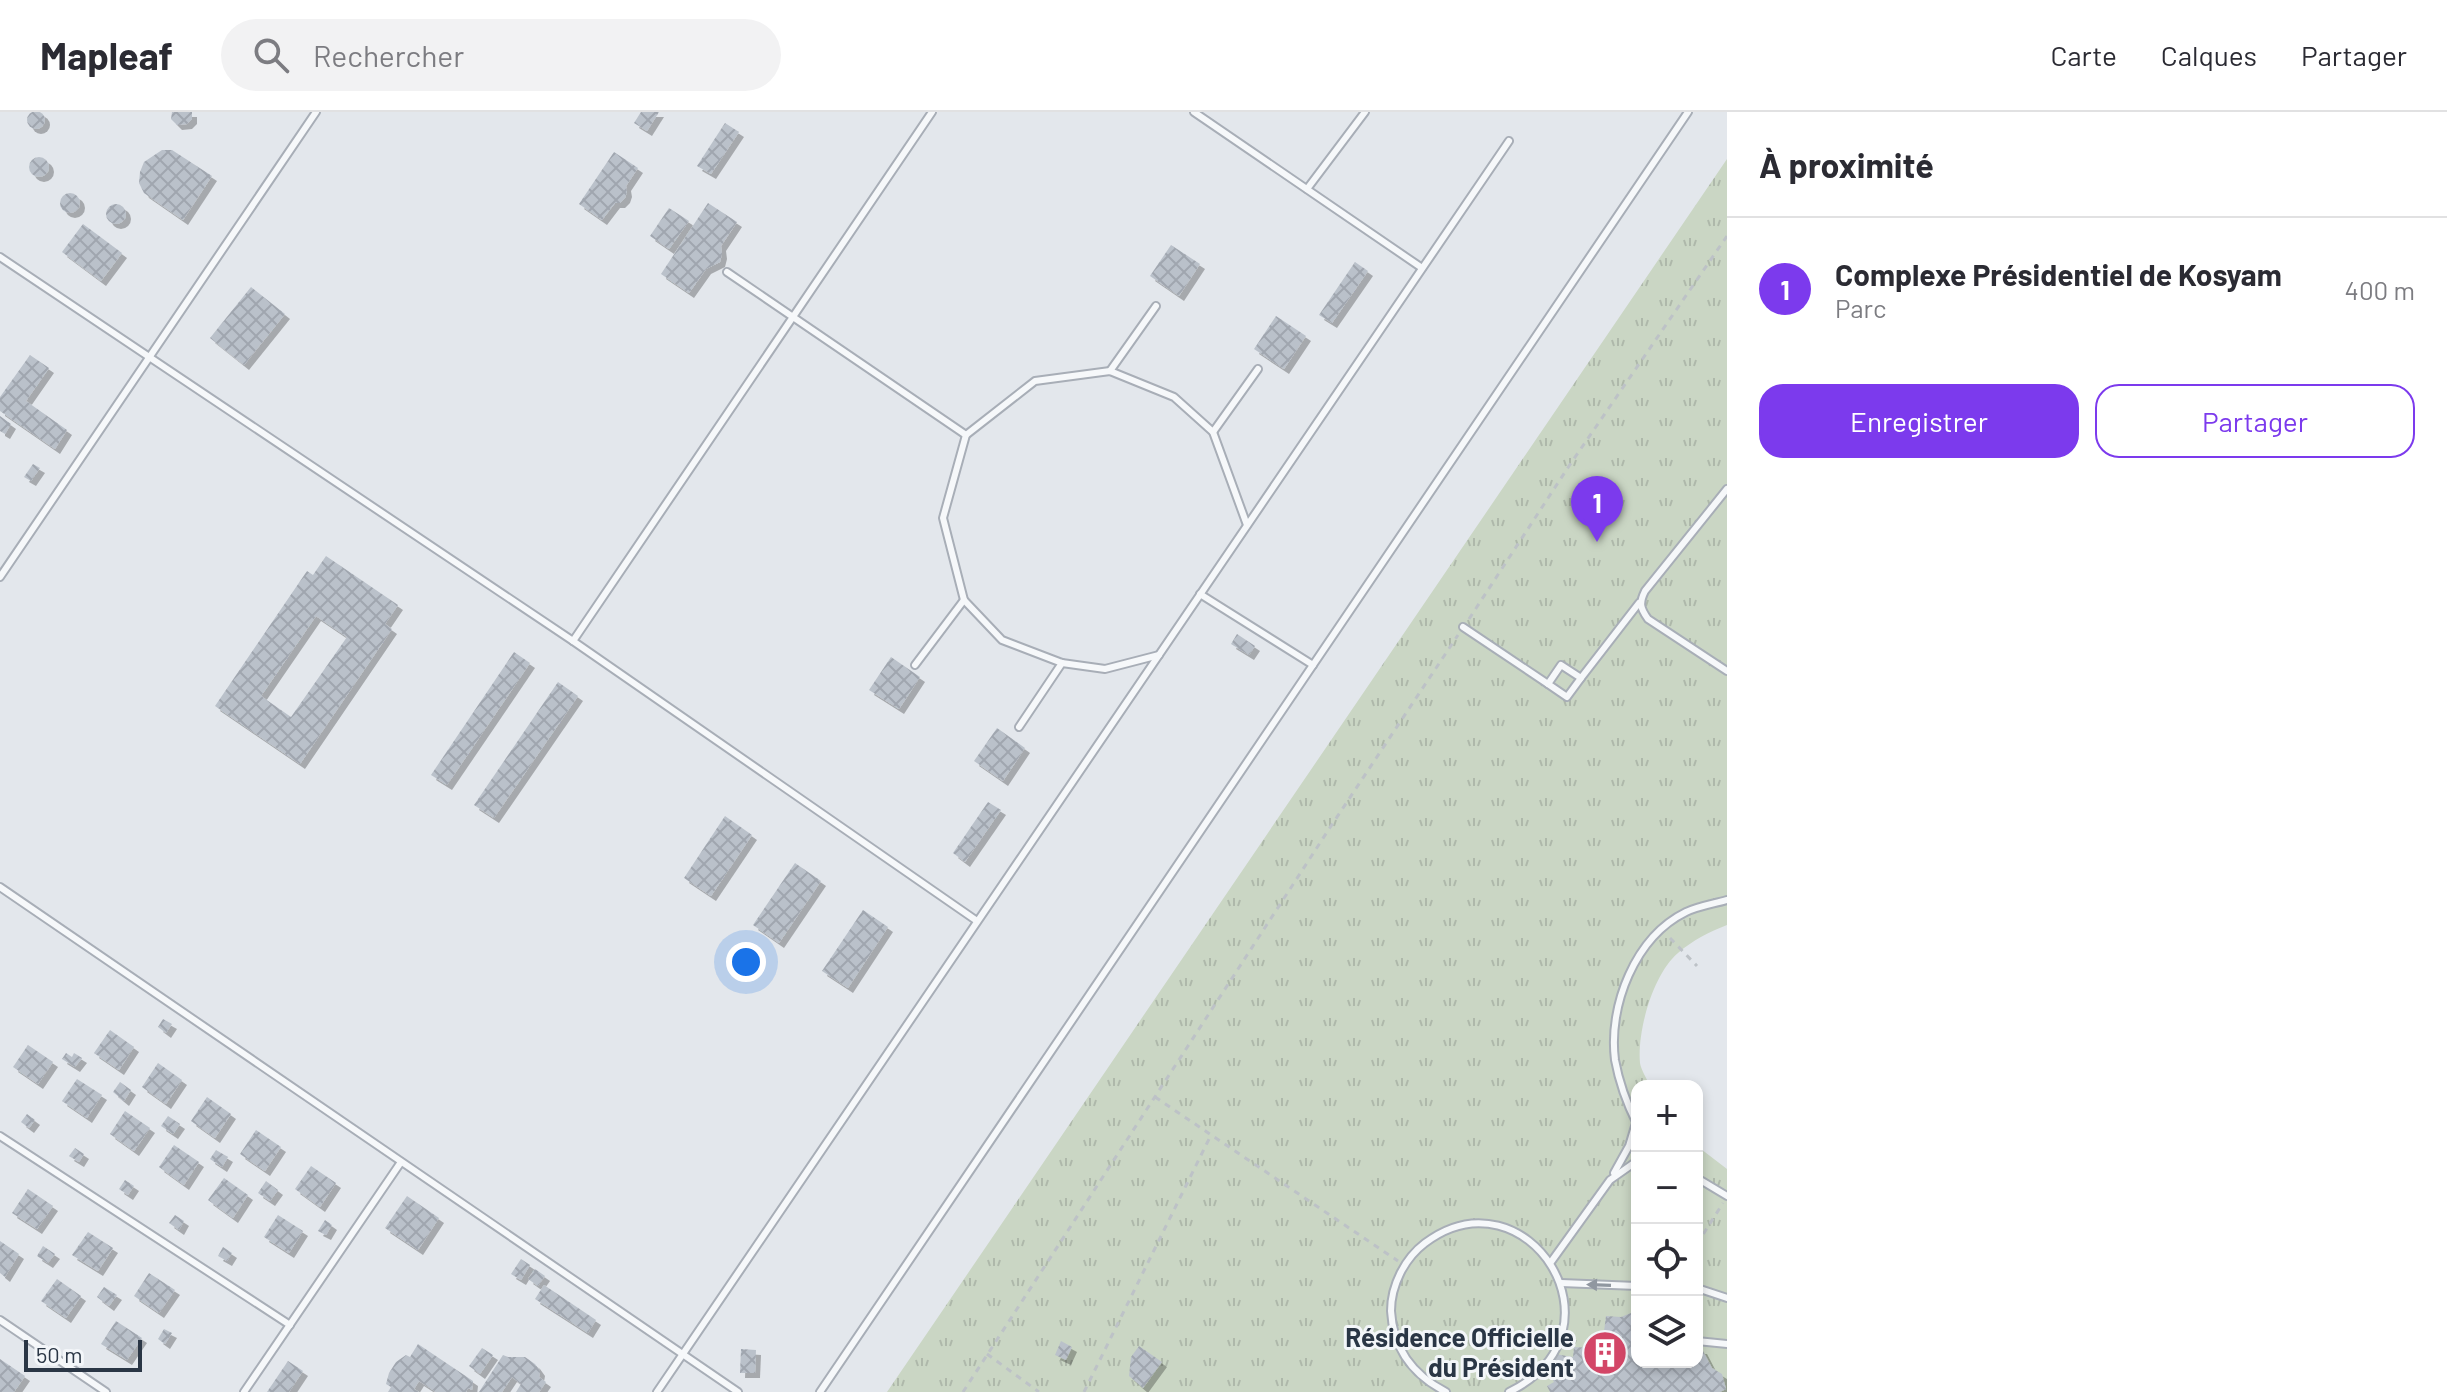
<!DOCTYPE html>
<html lang="fr">
<head>
<meta charset="utf-8">
<style>
	body { margin:0; font-family:Barlow,sans-serif; background:#f2f2f3; color:#2b2b33 }
	.controls { position:absolute; right:24px; bottom:24px; display:grid; overflow:hidden; border-radius:16px; box-shadow:0 4px 12px #0003 }
	.controls button { width:72px; height:72px; display:grid; place-items:center; padding:0; border:0; border-bottom:2px solid #e1e1e2; background:#fff; color:#2b2b33; font:40px sans-serif }
	.scale { position:absolute; left:24px; bottom:20px; width:118px; box-sizing:border-box; padding-left:8px; border:4px solid #2a3645; border-top:0; font-size:22px; line-height:28px; white-space:nowrap; color:#2a3645; -webkit-text-stroke:6px #f3f6f9; paint-order:stroke }
	.you { position:absolute; left:746px; top:850px; width:28px; height:28px; margin:-20px; border:6px solid #fff; border-radius:50%; background:#1a73e8; box-shadow:0 0 0 12px #1a73e833 }
	.badge { display:grid; place-items:center; width:52px; height:52px; border-radius:50%; background:#7c3aed; color:#fff; font-size:26px; font-weight:700 }
	.pin { position:absolute; translate:-50% -66px; filter:drop-shadow(0 2px 4px #0008) }
	.pin::after { content:''; position:absolute; top:42px; width:28px; height:24px; background:inherit; clip-path:polygon(0 0,100% 0,50% 100%) }
	.list { margin:0; padding:0; list-style:none }
	h2 { display:flex; justify-content:space-between; align-items:center; height:104px; margin:0; padding:0 32px; font-size:34px }
	h2 small { font-size:26px; font-weight:400; color:#7c7c81 }
	.list li { display:grid; grid-template-columns:52px 1fr auto; gap:24px; align-items:center; box-sizing:border-box; height:144px; padding:0 32px; border-top:2px solid #e1e1e2 }
	.list b { display:block; font-size:30px; white-space:nowrap }
	.list p { margin:0; font-size:26px; white-space:nowrap; color:#7c7c81 }
	.list em { font-size:26px; font-style:normal; color:#7c7c81 }
	.actions { display:flex; gap:16px; padding:24px 32px }
	.actions a { flex:1; padding:18px 0; border:2px solid #7c3aed; border-radius:24px; text-align:center; font-size:28px; color:#7c3aed }
	.actions .main { background:#7c3aed; color:#fff }
	.icon { flex:none; width:44px; height:44px; fill:none; stroke:currentColor; stroke-width:2; stroke-linecap:round; stroke-linejoin:round }
	.map { position:relative; flex:none; width:1727px; height:1280px; overflow:hidden }
	header { display:flex; align-items:center; gap:48px; box-sizing:border-box; height:112px; padding:0 40px; background:#fff; border-bottom:2px solid #e1e1e2 }
	header strong { font-size:38px }
	nav { display:flex; gap:44px; margin-inline-start:auto; font-size:28px }
	.search { width:560px; height:72px; background:#f2f2f3; display:flex; align-items:center; gap:20px; box-sizing:border-box; padding:0 28px; border-radius:44px; color:#7c7c81; font-size:30px }
	main { display:flex }
	aside { flex:1; background:#fff }
	.map>svg:first-child { display:block }
	.park { fill:url(#park-tufts) }
	.building { fill:url(#building-cross-hatch); fill-rule:evenodd; filter:url(#shadow) }
	.lines { fill:none; stroke-linecap:round; stroke-linejoin:round }
	.service-casing { stroke:#a8aeb7; stroke-width:10 }
	.path { stroke:#bdc2c7; stroke-width:3; stroke-dasharray:6 6; stroke-linecap:butt }
	.service { stroke:#f6f8fa; stroke-width:6 }
	.oneway { fill:#9097a0 }
	.labels { text-anchor:middle; stroke-width:6; stroke-linejoin:round; paint-order:stroke }
	.poi-label { font-size:26px; font-weight:bold; fill:#2a3645; stroke:#f3f6f9; text-anchor:end }
</style>
</head>
<body>
<header>
<strong>Mapleaf</strong>
<div class="search"><svg class="icon" aria-label="search" viewBox="0 0 24 24"><circle cx="10" cy="10" r="6"/><path d="M15 15l6 6"/></svg>Rechercher</div>
<nav><a>Carte</a><a>Calques</a><a>Partager</a></nav>
</header>
<main>
<div class="map">
<svg width="1727" height="1280" viewBox="0 0 1727 1280">
	<defs>
		<pattern id="park-tufts" width="24" height="20" patternUnits="userSpaceOnUse" patternTransform="scale(2)"><rect width="24" height="20" fill="#cad6c4"/><path d="M3 7l-1-3M5 7V3M7 7l1-3M15 17l-1-3M17 17v-4M19 17l1-3" fill="none" stroke="#aeb8aa"/></pattern>
		<pattern id="building-cross-hatch" width="8" height="8" patternUnits="userSpaceOnUse" patternTransform="scale(2)"><rect width="8" height="8" fill="#bac1ca"/><path d="M0 0l8 8M0 8l8-8" fill="none" stroke="#a0a6af"/></pattern>
		<filter id="shadow"><feDropShadow dx="5" dy="5" stdDeviation="0" flood-color="#0004"/></filter>
	</defs>
	<rect width="100%" height="100%" fill="#e3e7ec"/>
	<path class="park" d="M1727,47V813C1709,820 1693,828 1678,841C1653,862 1637,919 1640,951C1641,958 1647,967 1650,974H1637V1250H1697V1034L1727,1057V1280H887Z"/>
	<g class="building">
		<circle cx="36" cy="8" r="9"/>
		<path d="M172,0H192V7L187,12L177,13L171,7Z"/>
		<path d="M641,0H659L647,19L634,11Z"/>
		<path d="M725,11L739,20L711,62L697,54Z"/>
		<path d="M162,38H172L212,64L183,108L144,81L139,71L140,60L144,50Z"/>
		<path d="M614,40L638,56L626,74L627,80L625,86L620,91H615L602,108L579,92Z"/>
		<circle cx="39" cy="55" r="10"/>
		<circle cx="70" cy="91" r="10"/>
		<path d="M708,91L737,110L721,134L722,142L720,150L706,157L689,181L661,162Z"/>
		<circle cx="116" cy="102" r="10"/>
		<path d="M669,96L689,109L669,137L650,124Z"/>
		<path d="M83,112L122,141L101,169L62,140Z"/>
		<path d="M1171,133L1200,152L1179,184L1150,164Z"/>
		<path d="M1355,150L1368,159L1332,211L1319,203Z"/>
		<path d="M251,175L285,202L244,253L210,226Z"/>
		<path d="M1276,204L1306,224L1284,257L1254,237Z"/>
		<path d="M30,243L49,256L26,289L67,318L55,337L0,299V285Z"/>
		<path d="M0,304L11,312L5,322L0,319Z"/>
		<path d="M33,352L40,356L31,369L24,365Z"/>
		<path d="M326,444L398,493L385,512L392,517L300,652L215,594L307,459L313,463ZM316,504L347,525L291,605L261,584Z"/>
		<path d="M1237,522L1255,534L1249,543L1231,532Z"/>
		<path d="M514,540L530,551L447,673L431,663Z"/>
		<path d="M891,545L920,565L899,597L869,578Z"/>
		<path d="M558,570L578,584L494,706L474,693Z"/>
		<path d="M997,616L1025,636L1003,669L974,649Z"/>
		<path d="M988,690L1001,698L965,750L953,741Z"/>
		<path d="M725,704L752,723L711,784L684,766Z"/>
		<path d="M795,751L821,769L779,831L753,813Z"/>
		<path d="M863,798L888,815L848,876L822,859Z"/>
		<path d="M163,907L172,912L166,921L158,915Z"/>
		<path d="M110,918L134,935L119,958L94,941Z"/>
		<path d="M28,933L53,950L38,972L13,955Z"/>
		<path d="M66,941L72,945L74,941L82,946L75,955L62,947Z"/>
		<path d="M158,951L182,968L166,992L142,975Z"/>
		<path d="M77,967L102,983L87,1006L62,989Z"/>
		<path d="M120,970L131,978L124,989L113,980Z"/>
		<path d="M207,985L231,1002L215,1026L191,1009Z"/>
		<path d="M125,999L150,1016L134,1039L110,1022Z"/>
		<path d="M27,1002L35,1008L29,1016L21,1010Z"/>
		<path d="M168,1004L180,1012L173,1022L161,1014Z"/>
		<path d="M256,1018L281,1035L265,1059L240,1042Z"/>
		<path d="M174,1033L199,1050L184,1073L159,1055Z"/>
		<path d="M75,1036L84,1042L79,1050L69,1044Z"/>
		<path d="M216,1038L228,1045L222,1055L210,1047Z"/>
		<path d="M311,1054L336,1071L320,1095L295,1077Z"/>
		<path d="M224,1066L248,1083L233,1106L208,1088Z"/>
		<path d="M125,1068L134,1074L128,1083L119,1077Z"/>
		<path d="M266,1069L278,1078L270,1089L258,1081Z"/>
		<path d="M28,1077L53,1094L37,1117L12,1101Z"/>
		<path d="M407,1084L439,1106L418,1138L385,1116Z"/>
		<path d="M175,1103L184,1109L179,1118L169,1111Z"/>
		<path d="M278,1103L303,1119L289,1141L264,1125Z"/>
		<path d="M325,1108L332,1113L326,1123L318,1119Z"/>
		<path d="M88,1120L113,1136L98,1159L72,1143Z"/>
		<path d="M0,1129L19,1142L5,1165L0,1161Z"/>
		<path d="M43,1134L55,1142L48,1151L37,1144Z"/>
		<path d="M223,1135L232,1141L227,1149L218,1144Z"/>
		<path d="M521,1147L530,1153L521,1168L511,1162Z"/>
		<path d="M535,1157L545,1164L538,1174L528,1167Z"/>
		<path d="M149,1161L175,1178L159,1201L134,1184Z"/>
		<path d="M57,1167L81,1184L66,1206L41,1189Z"/>
		<path d="M544,1173L596,1208L588,1221L535,1187Z"/>
		<path d="M104,1175L117,1183L109,1194L97,1185Z"/>
		<path d="M1631,1201L1637,1202V1250H1697V1237H1702L1712,1256L1722,1262L1726,1277L1720,1280H1550L1547,1274L1554,1270L1546,1257L1555,1242L1573,1245L1574,1235L1594,1236V1227H1603L1606,1204L1621,1205Z"/>
		<path d="M116,1209L142,1226L127,1248L101,1232Z"/>
		<path d="M164,1217L172,1221L165,1232L158,1227Z"/>
		<path d="M1061,1229L1072,1235L1066,1248L1055,1243Z"/>
		<path d="M418,1232L473,1269L472,1278L468,1276L466,1280H436L419,1269L414,1277L419,1280H388L391,1275L386,1272L389,1261L396,1250L406,1243L410,1245Z"/>
		<path d="M1139,1234L1162,1250L1143,1276L1129,1264L1131,1245Z"/>
		<path d="M482,1236L493,1243L480,1262L469,1254Z"/>
		<path d="M741,1237L756,1238L755,1261H740Z"/>
		<path d="M503,1243L508,1245H525L535,1252L540,1259L539,1265L546,1270L539,1280H516L521,1272L512,1265L502,1280H479Z"/>
		<path d="M0,1247L25,1264L14,1280H0Z"/>
		<path d="M288,1249L303,1259L289,1280H267Z"/>
	</g>
	<g class="lines">
		<g class="service-casing">
			<g id="service">
				<path d="M1194,0L1422,156"/>
				<path d="M1307,77L1365,0"/>
				<path d="M0,145L573,529L977,809"/>
				<path d="M727,160L966,323L1035,269L1110,259L1174,285L1213,320L1247,413"/>
				<path d="M1110,259L1156,194"/>
				<path d="M1213,320L1258,257"/>
				<path d="M966,323L943,406L964,488L1002,528L1062,551L1105,557L1159,543"/>
				<path d="M1727,377L1645,479C1639,491 1640,496 1648,507L1727,559"/>
				<path d="M0,465L316,0"/>
				<path d="M1200,482L1313,553"/>
				<path d="M1463,515L1548,572L1561,553L1581,566L1639,491"/>
				<path d="M573,529L932,0"/>
				<path d="M915,553L964,488"/>
				<path d="M1548,572L1567,585L1581,566"/>
				<path d="M1019,615L1062,551"/>
				<path d="M0,775L738,1280"/>
				<path d="M1637,1012C1627,992 1619,970 1615,948C1608,894 1635,825 1686,800C1699,794 1713,792 1727,788"/>
				<path d="M0,1024L290,1213"/>
				<path d="M1614,1061L1629,1034L1636,1011"/>
				<path d="M1697,1066L1727,1084"/>
				<path d="M1551,1150L1610,1068L1637,1049"/>
				<path d="M1561,1171L1637,1174"/>
				<path d="M1697,1176L1727,1186"/>
				<path d="M0,1208L106,1280"/>
				<path d="M1697,1229L1727,1232"/>
				<path d="M244,1280L401,1050"/>
				<path d="M657,1280L1509,29"/>
				<path d="M820,1280L1688,0"/>
				<path d="M1446,1280C1413,1263 1393,1237 1391,1199C1391,1173 1405,1146 1425,1131C1526,1055 1633,1219 1509,1280"/>
			</g>
		</g>
		<g class="path">
			<path d="M1469,507L1569,354L1727,124"/>
			<path d="M1670,826L1697,854"/>
			<path d="M1155,985L1398,1149"/>
			<path d="M1697,1132L1723,1091"/>
			<path d="M987,1242L1039,1280"/>
			<path d="M963,1280L1331,714L1458,523"/>
			<path d="M1084,1280L1211,1023"/>
		</g>
		<use href="#service" class="service"/>
	</g>
	<defs><path id="oneway-solid" d="M-6-.8H1V-3.2L6.5 0L1 3.2V.8H-6Z" transform="scale(2)"/></defs>
	<use class="oneway" href="#oneway-solid" transform="translate(1599 1173) rotate(-178)"/>
	<defs>
		<g id="building-disc" transform="scale(2.3)"><circle r="9.5" fill="#d34667" stroke="#f3f6f9"/><path d="M-4-6H4V6H1V3H-1V6H-4ZM-2.5-4.3h1.7v1.8h-1.7ZM.8-4.3h1.7v1.8H.8ZM-2.5-1h1.7V.8h-1.7ZM.8-1h1.7V.8H.8Z" fill="#fff"/></g>
	</defs>
	<g fill-rule="evenodd">
		<use href="#building-disc" x="1605" y="1241"/>
	</g>
	<g class="labels">
		<g class="poi-label">
			<text x="1574" y="1235">Résidence Officielle<tspan x="1574" dy="30">du Président</tspan></text>
		</g>
	</g>
</svg>
<div class="controls">
<button>+</button>
<button>−</button>
<button><svg class="icon" aria-label="locate" viewBox="0 0 24 24"><circle cx="12" cy="12" r="6"/><path d="M12 2v4M12 18v4M2 12h4M18 12h4"/></svg></button>
<button><svg class="icon" aria-label="layers" viewBox="0 0 24 24"><path d="M12 4l9 5-9 5-9-5zM3 14l9 5 9-5"/></svg></button>
</div>
<div class="scale">50 m</div>
<div class="you"></div>
<div class="pin badge" style="left:1597px;top:430px">1</div>
</div>
<aside>
<h2>À proximité<small></small></h2>
<ul class="list">
<li><span class="badge">1</span><div><b>Complexe Présidentiel de Kosyam</b><p>Parc</p></div><em>400 m</em></li>
</ul>
<div class="actions"><a class="main">Enregistrer</a><a>Partager</a></div>
</aside>
</main>
</body>
</html>
